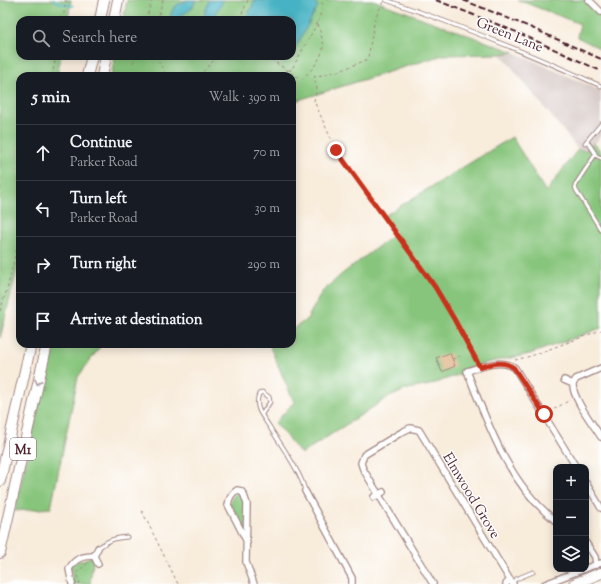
<!DOCTYPE html>
<html lang="en">
<head>
<meta charset="utf-8">
<style>
	body { margin:0; font-family:"Sorts Mill Goudy",serif; background:#20242c; color:#f1f3f6 }
	.controls { position:absolute; right:12px; bottom:12px; display:grid; overflow:hidden; border-radius:8px; box-shadow:0 2px 10px #0003 }
	.controls button { width:36px; height:36px; display:grid; place-items:center; padding:0; border:0; border-bottom:1px solid #363941; background:#171b24; color:#f1f3f6; font:20px sans-serif }
	.stop { position:absolute; width:12px; height:12px; margin:-9px; border:3px solid #c8321e; border-radius:50%; background:#fff }
	.stop.end { background:#c8321e; border-color:#fff; box-shadow:0 1px 4px #0008 }
	.list { margin:0; padding:0; list-style:none }
	h2 { display:flex; justify-content:space-between; align-items:center; height:52px; margin:0; padding:0 16px; font-size:17px }
	h2 small { font-size:13px; font-weight:400; color:#9ea1a6 }
	.list li { display:grid; grid-template-columns:26px 1fr auto; gap:12px; align-items:center; box-sizing:border-box; height:56px; padding:0 16px; border-top:1px solid #363941 }
	.list b { display:block; font-size:15px; white-space:nowrap }
	.list p { margin:0; font-size:13px; white-space:nowrap; color:#9ea1a6 }
	.list em { font-size:13px; font-style:normal; color:#9ea1a6 }
	.icon { flex:none; width:22px; height:22px; fill:none; stroke:currentColor; stroke-width:2; stroke-linecap:round; stroke-linejoin:round }
	.map { position:relative; flex:none; width:601px; height:584px; overflow:hidden }
	.search { position:absolute; background:#171b24; box-shadow:0 2px 10px #0003; left:16px; top:16px; width:280px; height:44px; display:flex; align-items:center; gap:10px; box-sizing:border-box; padding:0 14px; border-radius:12px; color:#9ea1a6; font-size:15px }
	.panel { position:absolute; background:#171b24; box-shadow:0 2px 10px #0003; left:16px; top:72px; width:280px; height:276px; border-radius:12px }
	.map>svg:first-child { display:block }
	.industrial { fill:#cfc0bb }
	.green { fill:#87c57c; stroke:#687254 }
	.water { fill:#46b2c3; stroke:#486877 }
	.lines { fill:none; stroke-linecap:round; stroke-linejoin:round }
	.stream { stroke:#46b2c3; stroke-width:2 }
	.building { fill:#deb182 }
	.service-casing { stroke:#a18683; stroke-width:5 }
	.minor-casing { stroke:#a18683; stroke-width:8 }
	.trunk-casing { stroke:#a18683; stroke-width:12 }
	.motorway-casing { stroke:#a18683; stroke-width:12 }
	.path { stroke:#a18683; stroke-width:1; stroke-dasharray:3 3; stroke-linecap:butt }
	.service { stroke:#fff; stroke-width:3 }
	.minor { stroke:#fff; stroke-width:5.5 }
	.trunk { stroke:#fff; stroke-width:10 }
	.motorway { stroke:#fff; stroke-width:10 }
	.rail { stroke:#4a1f2b; stroke-width:2; stroke-dasharray:6 3; stroke-linecap:butt }
	.oneway { stroke:#ae9aa0 }
	.route { stroke:#c8321e; stroke-width:5 }
	.labels { text-anchor:middle; stroke-width:3; stroke-linejoin:round; paint-order:stroke }
	.shield { fill:#fff; stroke:#80626b; stroke-width:1 }
	.shield-label { font-size:13px; font-weight:bold; fill:#4a1f2b }
	.street-label { font-size:14px; fill:#4a1f2b; stroke:#fff }
</style>
</head>
<body>
<div class="map">
<svg width="601" height="584" viewBox="0 0 601 584">
	<rect width="100%" height="100%" fill="#fff"/>
	<filter id="ink" filterUnits="userSpaceOnUse"><feTurbulence type="fractalNoise" baseFrequency=".025" numOctaves="2"/><feDisplacementMap in="SourceGraphic" scale="8" xChannelSelector="R" yChannelSelector="G"/><feConvolveMatrix kernelMatrix="1 2 1 2 8 2 1 2 1" color-interpolation-filters="sRGB"/></filter>
	<filter id="wash" filterUnits="userSpaceOnUse"><feTurbulence type="fractalNoise" baseFrequency=".012" numOctaves="4" result="noise"/><feDisplacementMap in="SourceGraphic" scale="16" xChannelSelector="R" yChannelSelector="G"/><feGaussianBlur stdDeviation="0.9" result="paint"/><feColorMatrix in="noise" values="0 0 0 0 0 0 0 0 0 0 0 0 0 0 0 0 0 1.4 0 .05"/><feComposite in="paint" operator="in"/></filter>
	<g filter="url(#wash)">
		<rect width="100%" height="100%" fill="#f8ecdb"/>
		<path class="industrial" d="M514,52L601,91V135L596,142L585,151L578,149L501,54Z"/>
		<g class="green">
			<path d="M0,0H71L68,20H20V56H61L57,76H20V258L0,338Z"/>
			<path d="M127,0H373L514,52L501,54L443,55L292,102V76H111L115,56H292V20H123Z"/>
			<path d="M518,0H584L601,16V49L577,37L580,24Z"/>
			<path d="M512,137L546,192L578,149L585,151L594,143L601,152V328L530,354L486,363L462,370L463,373L430,385L408,389L387,398L301,454L275,423L294,402L270,347L274,344H292V330L307,319L322,292L342,274L396,233L384,216Z"/>
			<path d="M52,344H102L78,377L51,508L15,511Z"/>
			<path d="M237,490L244,495L247,542L228,505Z"/>
			<path d="M94,556L90,584H72L71,564Z"/>
		</g>
		<g class="water">
			<path d="M186,0H196C192,9 190,12 180,15L179,20H169C172,10 174,4 185,2Z"/>
			<path d="M210,0H223C221,8 214,11 214,20H203L206,9Z"/>
			<path d="M255,0H310L315,2L318,6C311,20 303,33 296,47C293,53 294,55 288,61L281,59L278,56H292V20H245Z"/>
		</g>
		<g class="lines">
			<path class="stream" d="M54,0L59,3L73,6"/>
		</g>
		<g id="blocks">
			<path class="building" d="M450,353L455,366L442,372L436,358Z"/>
		</g>
	</g>
	<g filter="url(#ink)">
		<use href="#blocks" fill-opacity="0" stroke="#a18683" stroke-width="1"/>
		<g class="lines">
			<g class="service-casing">
				<g id="service">
					<path d="M386,0C459,25 530,54 601,86"/>
					<path d="M587,141L595,153V155L601,158"/>
					<path d="M585,143L601,124"/>
					<path d="M595,155L575,185L576,190L601,230"/>
					<path d="M262,414L270,402L269,397L262,392L259,394C257,399 257,405 259,410C261,415 266,421 269,426C279,442 302,474 305,491"/>
					<path d="M98,548C108,540 115,538 127,537"/>
					<path d="M512,583L516,579L533,572"/>
				</g>
			</g>
			<g class="minor-casing">
				<g id="minor">
					<path d="M589,0L601,12"/>
					<path d="M564,380L573,384C572,398 593,424 601,437"/>
					<path d="M573,384L576,379L601,368"/>
					<path d="M586,483L601,508"/>
					<path d="M305,491L352,578V584"/>
					<path d="M374,497L383,492"/>
					<path d="M556,521C508,484 488,424 467,371C481,367 502,358 515,368L576,467"/>
					<path d="M247,542L228,505C229,498 231,494 237,490L241,491L244,495L247,504L246,562L254,584"/>
					<path d="M586,543L595,557L596,565"/>
					<path d="M98,564L94,556L98,548"/>
					<path d="M586,568L601,563"/>
					<path d="M72,584L69,569C75,558 83,556 94,556"/>
					<path d="M433,584L363,469L361,463L364,455L402,432L410,428L419,430L510,580"/>
					<path d="M506,584L510,580L513,584"/>
					<path d="M545,584L584,569"/>
				</g>
			</g>
			<g class="trunk-casing">
				<path id="trunk" d="M574,584L601,573"/>
			</g>
			<g class="motorway-casing">
				<g id="motorway">
					<path d="M100,20L104,0"/>
					<path d="M114,20L118,0"/>
					<path d="M87,76L92,56"/>
					<path d="M102,76L106,56"/>
					<path d="M0,481L31,344"/>
					<path d="M0,553L47,344"/>
				</g>
			</g>
			<g class="path">
				<path d="M383,2L375,18L368,58L366,60L342,70L314,77L317,89L314,101L336,150L435,287L454,319L476,361"/>
				<path d="M63,20L66,0"/>
				<path d="M146,20L152,0"/>
				<path d="M157,20L163,0"/>
				<path d="M241,20L242,14L248,0"/>
				<path d="M318,22L323,5L320,0"/>
				<path d="M155,56L167,76"/>
				<path d="M266,56L297,77L303,78C312,70 326,54 323,41C321,35 319,29 318,22L293,67L292,70H288"/>
				<path d="M133,63L135,56"/>
				<path d="M52,76L56,56"/>
				<path d="M199,76L218,56"/>
				<path d="M0,311L8,286L20,233"/>
				<path d="M453,359L460,356"/>
				<path d="M515,360L531,356L601,330"/>
				<path d="M549,412L570,400"/>
				<path d="M142,511L178,584"/>
				<path d="M80,584L76,573L89,562"/>
			</g>
			<use href="#service" class="service"/>
			<use href="#minor" class="minor"/>
			<use href="#trunk" class="trunk"/>
			<use href="#motorway" class="motorway"/>
			<g class="rail">
				<path d="M436,0L519,33L601,71"/>
				<path d="M463,0L532,28L601,59"/>
			</g>
		</g>
		<defs><path id="oneway-chevron" d="M-2-3.5L2.5 0L-2 3.5" fill="none" stroke-width="1.6" stroke-linecap="round" stroke-linejoin="round"/></defs>
		<use class="oneway" href="#oneway-chevron" transform="translate(38 382) rotate(103)"/>
	</g>
	<g class="lines" filter="url(#ink)">
		<path class="route" d="M336,150L435,287L454,319L480,367C491,364 504,360 514,368L544,414"/>
	</g>
	<g class="labels">
		<rect class="shield" x="10" y="438" width="26" height="22" rx="3"/>
		<g class="shield-label">
			<text x="23" y="454">M1</text>
		</g>
		<g class="street-label">
			<text transform="translate(510 34) rotate(22)" y="5">Green Lane</text>
			<text transform="translate(472 495) rotate(59)" y="5">Elmwood Grove</text>
		</g>
	</g>
</svg>
<div class="controls">
<button>+</button>
<button>−</button>
<button><svg class="icon" aria-label="layers" viewBox="0 0 24 24"><path d="M12 4l9 5-9 5-9-5zM3 14l9 5 9-5"/></svg></button>
</div>
<div class="stop" style="left:544px;top:414px"></div>
<div class="stop end" style="left:336px;top:150px"></div>
<div class="search"><svg class="icon" aria-label="search" viewBox="0 0 24 24"><circle cx="10" cy="10" r="6"/><path d="M15 15l6 6"/></svg>Search here</div>
<section class="panel">
<h2>5 min<small>Walk · 390 m</small></h2>
<ul class="list">
<li><svg class="icon" aria-label="ahead" viewBox="0 0 24 24"><path d="M12 20V5M6 11l6-6 6 6"/></svg><div><b>Continue</b><p>Parker Road</p></div><em>70 m</em></li>
<li><svg class="icon" aria-label="left" viewBox="0 0 24 24"><path d="M17 20v-9H6M10 6l-5 5 5 5"/></svg><div><b>Turn left</b><p>Parker Road</p></div><em>30 m</em></li>
<li><svg class="icon" aria-label="right" viewBox="0 0 24 24"><path d="M7 20v-9h11M14 6l5 5-5 5"/></svg><div><b>Turn right</b></div><em>290 m</em></li>
<li><svg class="icon" aria-label="arrive" viewBox="0 0 24 24"><path d="M6 21V4h12l-3 4 3 4H6"/></svg><div><b>Arrive at destination</b></div></li>
</ul>
</section>
</div>
</body>
</html>
